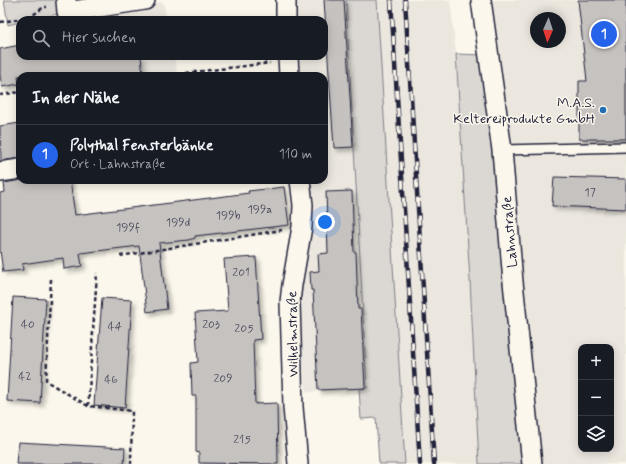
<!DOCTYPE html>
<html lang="de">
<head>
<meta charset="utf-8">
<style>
	body { margin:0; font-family:Mynerve,sans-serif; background:#242831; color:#f1f3f6 }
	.controls { position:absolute; right:12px; bottom:12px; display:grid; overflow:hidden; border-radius:8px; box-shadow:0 2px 10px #0003 }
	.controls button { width:36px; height:36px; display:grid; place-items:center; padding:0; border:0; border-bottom:1px solid #363941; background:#171b24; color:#f1f3f6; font:20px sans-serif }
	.compass { position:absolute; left:530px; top:12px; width:36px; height:36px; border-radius:50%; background:#171b24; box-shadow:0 2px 10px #0003; rotate:183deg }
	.you { position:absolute; left:325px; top:222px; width:14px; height:14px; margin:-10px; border:3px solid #fff; border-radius:50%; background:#1a73e8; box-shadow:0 0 0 6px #1a73e833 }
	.badge { display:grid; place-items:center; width:26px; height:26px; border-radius:50%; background:#2563eb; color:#fff; font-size:13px; font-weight:700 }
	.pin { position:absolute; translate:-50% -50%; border:2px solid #fff; box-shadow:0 1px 4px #0006 }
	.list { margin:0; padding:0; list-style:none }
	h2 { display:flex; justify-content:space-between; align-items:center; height:52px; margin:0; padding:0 16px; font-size:17px }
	h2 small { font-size:13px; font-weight:400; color:#9ea1a6 }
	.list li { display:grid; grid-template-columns:26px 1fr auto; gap:12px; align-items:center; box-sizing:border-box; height:60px; padding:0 16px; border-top:1px solid #363941 }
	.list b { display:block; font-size:15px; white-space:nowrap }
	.list p { margin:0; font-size:13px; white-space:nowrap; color:#9ea1a6 }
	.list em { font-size:13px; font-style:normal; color:#9ea1a6 }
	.icon { flex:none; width:22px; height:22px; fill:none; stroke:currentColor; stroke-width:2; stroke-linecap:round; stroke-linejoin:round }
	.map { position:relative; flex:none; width:626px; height:464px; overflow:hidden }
	.search { position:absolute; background:#171b24; box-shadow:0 2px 10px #0003; left:16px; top:16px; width:312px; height:44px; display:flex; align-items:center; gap:10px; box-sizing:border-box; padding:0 14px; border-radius:12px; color:#9ea1a6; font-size:15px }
	.panel { position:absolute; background:#171b24; box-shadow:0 2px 10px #0003; left:16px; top:72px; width:312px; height:112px; border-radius:12px }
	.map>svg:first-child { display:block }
	.built { fill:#ebe7df; fill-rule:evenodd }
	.green { fill:#dbd8d3; stroke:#7e7d87 }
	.building { fill:#c6c2c0; stroke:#22223b; filter:url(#shadow) }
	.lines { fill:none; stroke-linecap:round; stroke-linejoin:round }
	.lane-casing { stroke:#22223b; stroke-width:12 }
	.street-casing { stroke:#22223b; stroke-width:22 }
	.path { stroke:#22223b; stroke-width:2.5; stroke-dasharray:4 3; stroke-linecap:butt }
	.lane { stroke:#fbf7ec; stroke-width:9 }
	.street { stroke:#fbf7ec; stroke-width:19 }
	.rail-casing { stroke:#22223b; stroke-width:4.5 }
	.rail { stroke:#fbf7ec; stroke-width:3; stroke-dasharray:9; stroke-linecap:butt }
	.poi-dot { fill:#1f6fb2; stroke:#fbf7ec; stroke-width:1.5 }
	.labels { text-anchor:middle; stroke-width:3; stroke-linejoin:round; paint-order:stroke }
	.number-label { font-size:12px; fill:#4b4a5c }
	.poi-label { font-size:14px; fill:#22223b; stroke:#fbf7ec; text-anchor:end }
	.street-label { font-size:14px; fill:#22223b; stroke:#fbf7ec }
</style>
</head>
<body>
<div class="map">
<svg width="626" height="464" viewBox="0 0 626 464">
	<defs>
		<filter id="shadow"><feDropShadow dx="3.5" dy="3.5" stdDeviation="2" flood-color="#0004"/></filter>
	</defs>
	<rect width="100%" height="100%" fill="#fbf7ec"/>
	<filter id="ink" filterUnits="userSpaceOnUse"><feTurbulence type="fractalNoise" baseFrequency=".025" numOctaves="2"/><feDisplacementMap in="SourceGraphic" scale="8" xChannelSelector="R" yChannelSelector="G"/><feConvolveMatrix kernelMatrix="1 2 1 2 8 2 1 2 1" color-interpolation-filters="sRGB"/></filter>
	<g filter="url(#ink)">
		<g class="built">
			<path d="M293,0H346L367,389L306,392L296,296L305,180H324V76H298L297,56H324V20H294Z"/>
			<path d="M377,0H450L456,54L470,280L479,464H405Z"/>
			<path d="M475,0H626V464H526ZM536,18H560V42H536ZM581,347H611V449H581Z"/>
			<path d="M163,2L167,20H39Z"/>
			<path d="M44,56H174L177,73L160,76H47Z"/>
		</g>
		<g class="green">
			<path d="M4,0H58L59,14L28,20H20V22L8,25Z"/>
			<path d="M346,0H377L405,464H379L376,418L361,419L359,389L367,388Z"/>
			<path d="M456,54L482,55L526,464H479L470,280Z"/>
		</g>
		<g class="building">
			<path d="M324,0H344L353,147L334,148Z"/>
			<path d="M578,0H626V139H579V81H587Z"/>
			<path d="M20,45V56H141L143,76H18L19,84L2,87L0,75V49Z"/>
			<path d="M20,123V158L1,161L0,126Z"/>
			<path d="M554,177L626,179V209L552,206Z"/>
			<path d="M21,180H70L75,215L249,193L248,191L284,187L289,225L195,236V238L189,240L159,243L167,309L147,312L139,246L80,253L82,266L64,269L63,258L22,264L23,270L3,272L0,250V193L5,192L4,183Z"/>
			<path d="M352,191L354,252H356L358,309H361L365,388L318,390L313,290H311L310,272L319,271L318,254L328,253L326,192Z"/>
			<path d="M256,257L261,339L253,340L255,404L277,403L278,464L199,463V453L196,452V396H192L191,363L198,362L195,313L228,311L224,259Z"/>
			<path d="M13,297L46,299L40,403L7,401Z"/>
			<path d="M102,298L132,300L125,408L94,405Z"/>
			<path d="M18,442L125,448L124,464H16Z"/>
		</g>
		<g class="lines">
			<g class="lane-casing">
				<path id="lane" d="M502,150L626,147"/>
			</g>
			<g class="street-casing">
				<g id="street">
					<path d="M66,0L67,12L145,0"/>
					<path d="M286,0V20"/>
					<path d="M481,0L502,150L513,282L532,464"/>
					<path d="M288,56L289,76"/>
					<path d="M0,172L20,169"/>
					<path d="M298,464L293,407L290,302L292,285L302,227L303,205L300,180"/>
				</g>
			</g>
			<g class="path">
				<path d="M0,22L29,18L44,7H47"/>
				<path d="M186,73L270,63"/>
				<path d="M0,95L20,92"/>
				<path d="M120,256L282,230"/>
				<path d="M51,279L46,381L88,406L132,411L131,464"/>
				<path d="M88,406L97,273"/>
			</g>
			<use href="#lane" class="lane"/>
			<use href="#street" class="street"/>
			<g class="rail-casing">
				<g id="rail">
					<path d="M391,0L420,464"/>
					<path d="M405,0L434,464"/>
				</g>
			</g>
			<use href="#rail" class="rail"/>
		</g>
	</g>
	<circle class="poi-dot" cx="603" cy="110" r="4"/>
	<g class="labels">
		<g class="number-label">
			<text x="590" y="196">17</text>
			<text x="260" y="213">199a</text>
			<text x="228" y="219">199b</text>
			<text x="178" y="226">199d</text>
			<text x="128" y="231">199f</text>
			<text x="241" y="276">201</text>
			<text x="28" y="328">40</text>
			<text x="211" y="328">203</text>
			<text x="115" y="330">44</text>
			<text x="244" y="332">205</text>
			<text x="25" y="380">42</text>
			<text x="223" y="382">209</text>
			<text x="111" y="383">46</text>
			<text x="242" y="443">215</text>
		</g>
		<g class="poi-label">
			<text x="595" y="107">M.A.S.<tspan x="595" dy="16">Keltereiprodukte GmbH</tspan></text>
		</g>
		<g class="street-label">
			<text transform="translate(509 232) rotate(-95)" y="5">Lahnstraße</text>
			<text transform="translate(292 334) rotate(-91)" y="5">Wilhelmstraße</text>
		</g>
	</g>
</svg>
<div class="controls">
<button>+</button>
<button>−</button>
<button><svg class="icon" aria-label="layers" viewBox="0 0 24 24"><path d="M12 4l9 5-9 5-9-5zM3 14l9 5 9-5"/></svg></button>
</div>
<svg class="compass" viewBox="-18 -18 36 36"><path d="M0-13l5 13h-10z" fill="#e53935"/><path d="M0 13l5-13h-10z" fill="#9ea1a6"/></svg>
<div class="you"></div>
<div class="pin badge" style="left:604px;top:34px">1</div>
<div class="search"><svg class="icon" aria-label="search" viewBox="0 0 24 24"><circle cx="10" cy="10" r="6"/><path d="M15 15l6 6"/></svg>Hier suchen</div>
<section class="panel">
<h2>In der Nähe<small></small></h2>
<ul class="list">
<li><span class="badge">1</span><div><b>Polythal Fensterbänke</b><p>Ort · Lahnstraße</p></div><em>110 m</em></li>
</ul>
</section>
</div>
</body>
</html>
